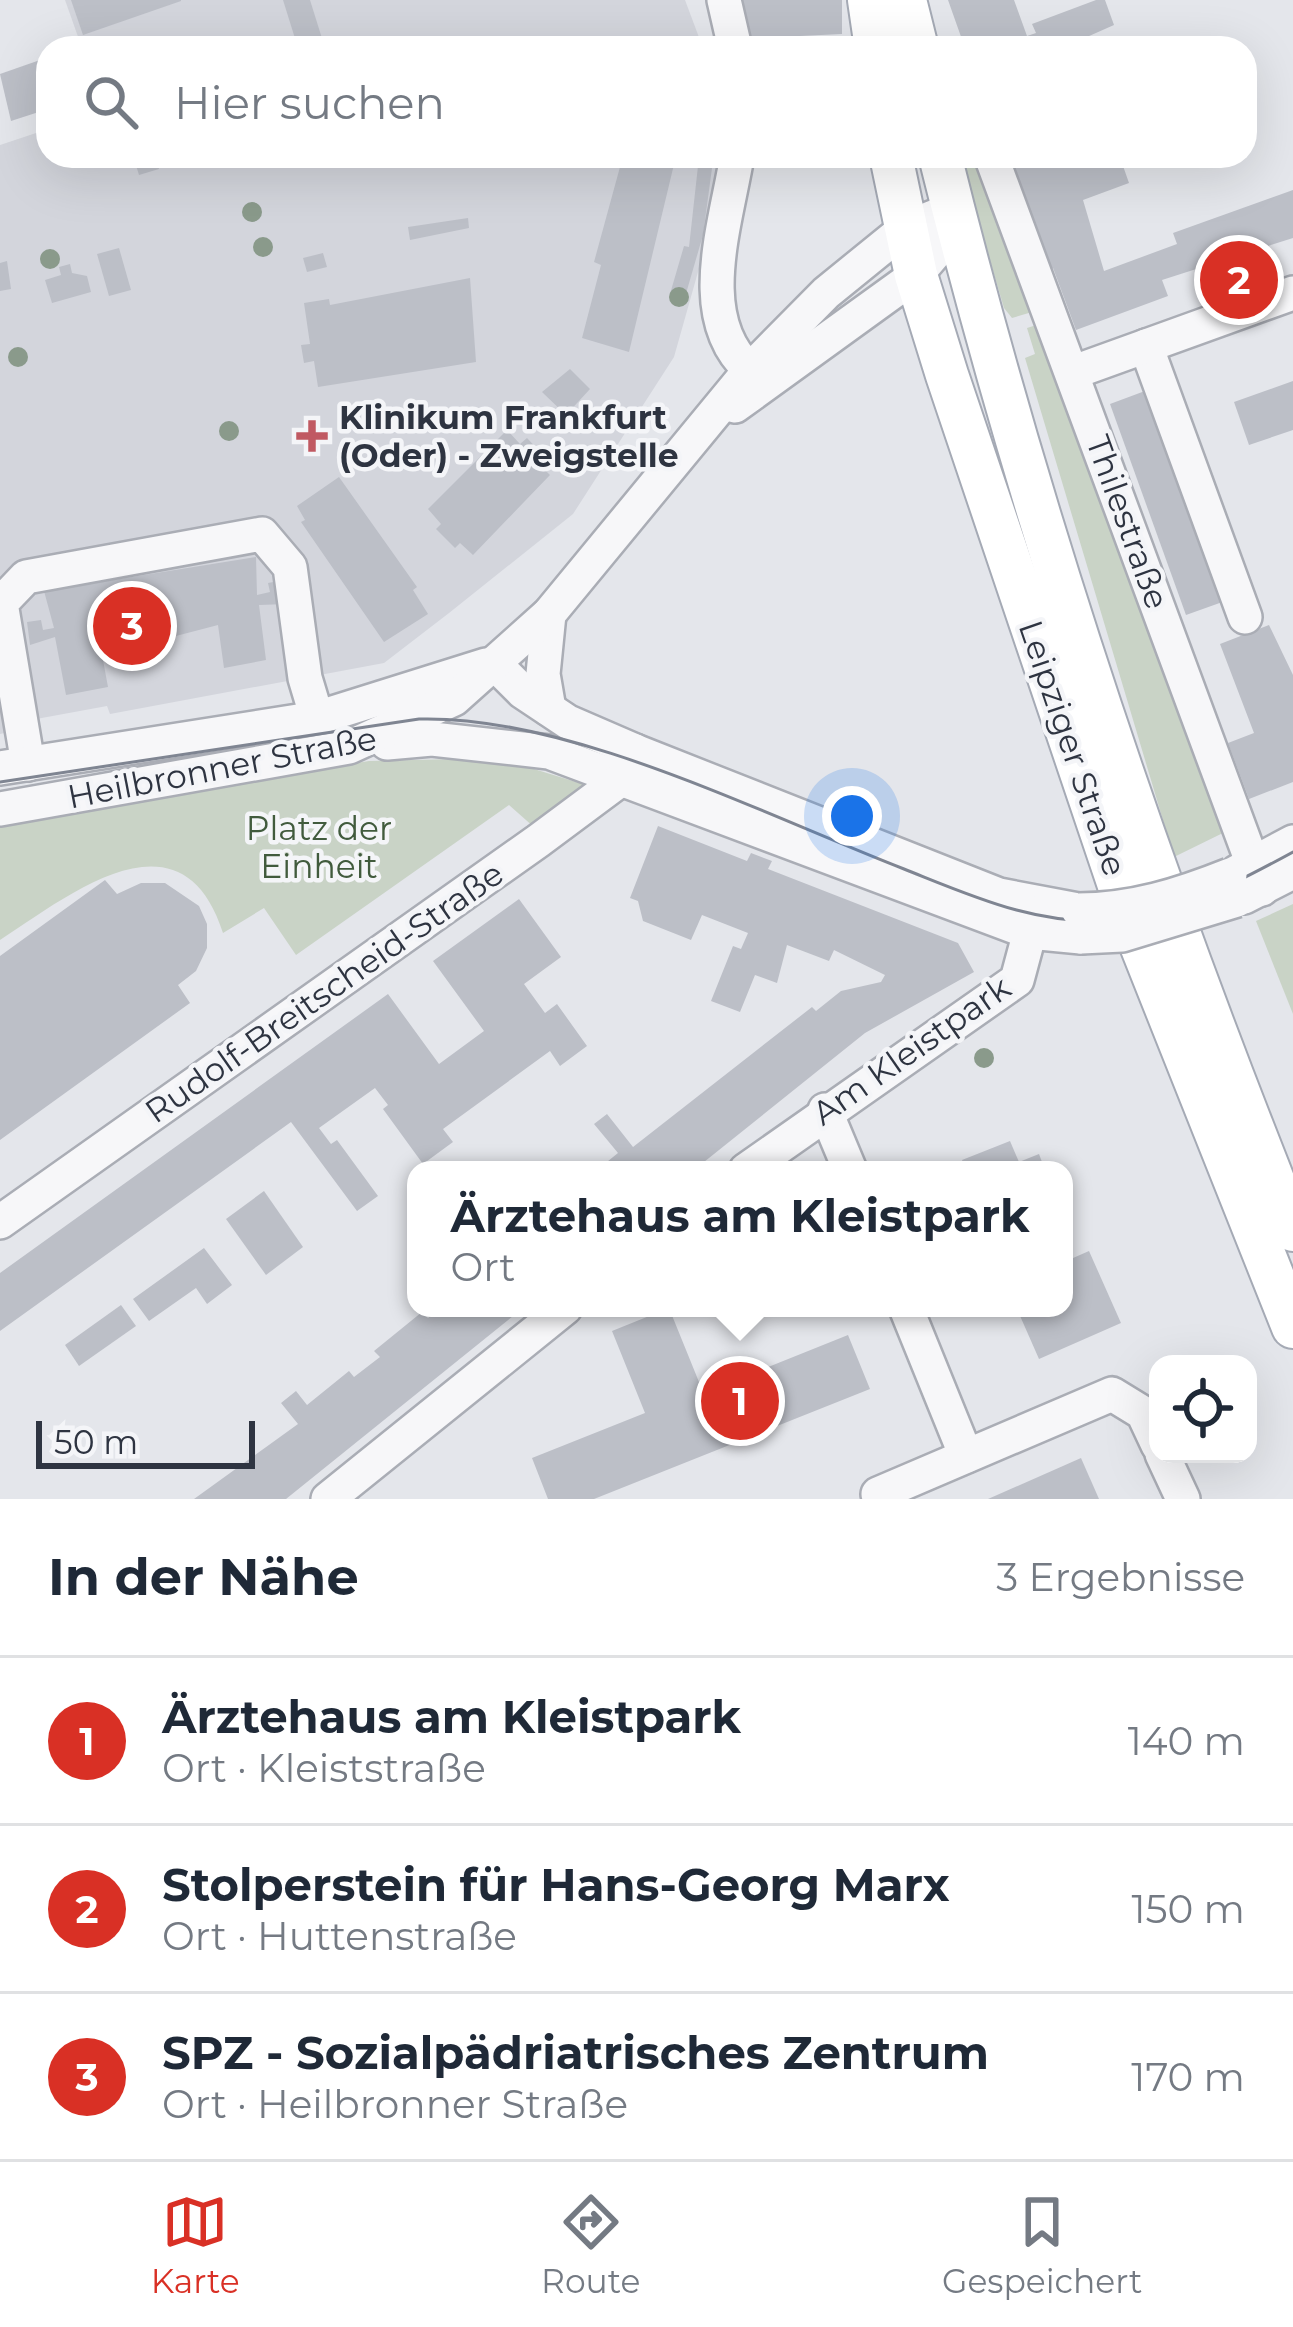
<!DOCTYPE html>
<html lang="de">
<head>
<meta charset="utf-8">
<style>
	body { margin:0; font-family:Montserrat,sans-serif; background:#f2f2f3; color:#1f2937 }
	.controls { position:absolute; right:36px; bottom:36px; display:grid; overflow:hidden; border-radius:24px; box-shadow:0 12px 48px #0002 }
	.controls button { width:108px; height:108px; display:grid; place-items:center; padding:0; border:0; border-bottom:3px solid #e0e1e3; background:#fff; color:#1f2937; font:60px sans-serif }
	.scale { position:absolute; left:36px; bottom:30px; width:219px; box-sizing:border-box; padding-left:12px; border:6px solid #2e3441; border-top:0; font-size:33px; line-height:42px; white-space:nowrap; color:#2e3441; -webkit-text-stroke:9px #f4f5f8; paint-order:stroke }
	.you { position:absolute; left:852px; top:816px; width:42px; height:42px; margin:-30px; border:9px solid #fff; border-radius:50%; background:#1a73e8; box-shadow:0 0 0 18px #1a73e833 }
	.badge { display:grid; place-items:center; width:78px; height:78px; border-radius:50%; background:#d93025; color:#fff; font-size:39px; font-weight:700 }
	.pin { position:absolute; translate:-50% -50%; border:6px solid #fff; box-shadow:0 3px 12px #0006 }
	.popup { position:absolute; left:407px; top:1161px; width:666px; height:156px; box-sizing:border-box; display:grid; place-content:center; border-radius:24px; background:#fff; filter:drop-shadow(0 3px 9px #0005); font-size:39px; white-space:nowrap; color:#747a83 }
	.popup b { font-size:45px; color:#1f2937 }
	.popup::after { content:''; position:absolute; left:50%; top:100%; margin-left:-24px; border:24px solid transparent; border-top-color:#fff }
	.list { margin:0; padding:0; list-style:none }
	h2 { display:flex; justify-content:space-between; align-items:center; height:156px; margin:0; padding:0 48px; font-size:51px }
	h2 small { font-size:39px; font-weight:400; color:#747a83 }
	.list li { display:grid; grid-template-columns:78px 1fr auto; gap:36px; align-items:center; box-sizing:border-box; height:168px; padding:0 48px; border-top:3px solid #e0e1e3 }
	.list b { display:block; font-size:45px; white-space:nowrap }
	.list p { margin:0; font-size:39px; white-space:nowrap; color:#747a83 }
	.list em { font-size:39px; font-style:normal; color:#747a83 }
	.icon { flex:none; width:66px; height:66px; fill:none; stroke:currentColor; stroke-width:2; stroke-linecap:round; stroke-linejoin:round }
	.map { position:relative; flex:none; width:1293px; height:1499px; overflow:hidden }
	.search { position:absolute; background:#fff; box-shadow:0 12px 48px #0002; left:36px; right:36px; top:36px; height:132px; display:flex; align-items:center; gap:30px; box-sizing:border-box; padding:0 42px; border-radius:36px; color:#747a83; font-size:45px }
	.sheet { height:660px; background:#fff }
	nav { display:flex; justify-content:space-around; align-items:center; box-sizing:border-box; height:168px; border-top:3px solid #e0e1e3; background:#fff; font-size:33px; color:#747a83 }
	nav a { display:grid; justify-items:center; gap:6px }
	nav .on { color:#d93025 }
	.map>svg:first-child { display:block }
	.built { fill:#d3d5dc }
	.green { fill:#c9d3c6 }
	.building { fill:#bcbfc7 }
	.lines { fill:none; stroke-linecap:round; stroke-linejoin:round }
	.minor-casing { stroke:#aaadb5; stroke-width:38 }
	.major-casing { stroke:#a5aab5; stroke-width:46 }
	.minor { stroke:#f7f7f9; stroke-width:33 }
	.major { stroke:#fff; stroke-width:42 }
	.tram { stroke:#7f8592; stroke-width:3 }
	.minor-bridge-casing { stroke:#aaadb5; stroke-width:38; stroke-linecap:butt }
	.minor-bridge { stroke:#f7f7f9; stroke-width:33 }
	.tree { fill:#8a9a8b }
	.poi-dot { fill:#c05962; stroke:#f4f5f8; stroke-width:4.5 }
	.labels { text-anchor:middle; stroke-width:9; stroke-linejoin:round; paint-order:stroke }
	.poi-label { font-size:33px; font-weight:bold; fill:#2e3441; stroke:#f4f5f8; text-anchor:start }
	.street-label { font-size:33px; fill:#2e3441; stroke:#f4f5f8 }
	.park-label { font-size:33px; fill:#415b3d; stroke:#f4f5f8 }
</style>
</head>
<body>
<div class="map">
<svg width="1293" height="1499" viewBox="0 0 1293 1499">
	<rect width="100%" height="100%" fill="#e4e6eb"/>
	<g class="built">
		<path d="M65,0H685L703,48H82Z"/>
		<path d="M48,129V156H721L709,233L674,357L573,514L449,613L384,663L110,714L107,706L9,724V732L0,734V145Z"/>
	</g>
	<g class="green">
		<path d="M959,156H985L1039,310L1012,318L1004,308Z"/>
		<path d="M1049,321L1227,831L1174,857L1025,358L1035,354L1027,328Z"/>
		<path d="M456,759L521,765L589,786L535,828L509,805L296,955L264,908L223,933C182,804 70,894 0,940V821L369,761Z"/>
		<path d="M1293,904V1014L1256,921Z"/>
	</g>
	<g class="building">
		<path d="M71,0H181V1L83,35Z"/>
		<path d="M283,0H310L325,48H298Z"/>
		<path d="M740,0H842V34L800,36L754,47Z"/>
		<path d="M948,0H1014L1027,36L1036,33L1032,24L1096,0H1105L1114,25L1062,48H965Z"/>
		<path d="M40,60L48,109L11,121L0,74Z"/>
		<path d="M133,156H155L159,169L139,175Z"/>
		<path d="M161,156H184L186,161L165,167Z"/>
		<path d="M623,156H676L629,352L582,338L601,265L594,262Z"/>
		<path d="M1004,156H1110L1114,166L1122,163L1129,183L1083,200L1104,271L1177,244L1173,233L1293,190V238L1162,280L1168,296L1076,330L1053,268L1045,270Z"/>
		<path d="M698,166L712,168L703,235L685,297L670,294L684,246L689,247Z"/>
		<path d="M468,218L469,228L410,240L408,227Z"/>
		<path d="M119,248L131,290L109,296L97,254Z"/>
		<path d="M323,253L327,267L307,272L303,258Z"/>
		<path d="M7,261L11,289L0,291V263Z"/>
		<path d="M70,264L72,273L87,276L91,292L52,303L45,280L61,275L59,267Z"/>
		<path d="M470,278L476,362L318,387L314,361L304,363L301,345L310,344L304,303L329,299L330,305Z"/>
		<path d="M570,369L590,389L566,415L542,392Z"/>
		<path d="M1293,381V430L1249,445L1234,402Z"/>
		<path d="M1153,388L1228,600L1186,615L1110,404Z"/>
		<path d="M507,430L520,444L527,438L543,455L537,462L550,475L473,555L460,543L455,548L436,529L441,524L428,509Z"/>
		<path d="M339,477L417,587L413,590L428,614L384,642L301,522L305,520L297,506Z"/>
		<path d="M256,557L257,595L270,592L268,583L284,580L287,604L259,605L266,660L224,668L218,625L153,642L152,635L100,644L108,687L66,695L55,637L30,645L27,622L41,620L43,630L54,628L44,591Z"/>
		<path d="M1269,625L1293,675V782L1249,799L1228,743L1254,733L1220,644Z"/>
		<path d="M658,826L747,861L751,853L772,861L768,869L958,943L974,972L865,1033L694,1170H597L618,1153L594,1124L607,1114L633,1147L812,1007L816,1011L841,991L881,982L885,975L834,950L829,961L787,945L777,983L755,975L740,1012L711,1001L733,946L741,949L748,933L702,915L691,940L643,921L638,901L630,898Z"/>
		<path d="M105,880L117,894L141,883H165L199,906L207,924V948L196,971L178,985L190,1003L0,1140V956Z"/>
		<path d="M519,899L561,957L524,984L545,1013L557,1004L587,1046L560,1066L550,1051L443,1129L453,1142L423,1164L383,1109L388,1105L375,1088L319,1128L331,1144L337,1140L378,1196L357,1211L291,1122L0,1331V1273L388,994L439,1064L484,1031L433,961Z"/>
		<path d="M1010,1141L1019,1162L1039,1154L1045,1170H966L962,1160Z"/>
		<path d="M264,1191L303,1247L266,1275L226,1219Z"/>
		<path d="M204,1248L232,1285L207,1304L196,1288L149,1321L133,1299Z"/>
		<path d="M1089,1251L1121,1323L1039,1359L1017,1309L1064,1308V1262Z"/>
		<path d="M121,1305L136,1326L79,1366L65,1345Z"/>
		<path d="M432,1308H523L286,1499H194L298,1424L281,1403L296,1391L307,1405L349,1371L354,1377L380,1357L374,1351L422,1312L428,1318L435,1312Z"/>
		<path d="M669,1308L699,1382L714,1376L718,1387L848,1335L870,1389L594,1499H548L532,1458L645,1413L612,1331Z"/>
		<path d="M1081,1458L1099,1499H988Z"/>
	</g>
	<g class="lines">
		<g class="minor-casing">
			<g id="minor">
				<path d="M724,0L735,48"/>
				<path d="M737,156C726,224 692,318 750,370"/>
				<path d="M991,156L1262,889"/>
				<path d="M1146,346L1245,617"/>
				<path d="M1074,372L1293,293"/>
				<path d="M735,406L916,275L939,248L953,209"/>
				<path d="M549,614L543,674L549,709"/>
				<path d="M494,663L523,692L568,722L635,751L999,895L1078,910"/>
				<path d="M387,743L432,739L549,752L1029,932L1081,937"/>
				<path d="M28,764L1,603L26,577L262,534L290,567L305,678L317,718"/>
				<path d="M0,768L317,718L486,665"/>
				<path d="M0,809L349,747L454,699L549,614L750,370L826,293L906,228L953,209"/>
				<path d="M1237,872L1293,842"/>
				<path d="M1244,897L1293,872"/>
				<path d="M825,1110L850,1170"/>
				<path d="M746,1170L1017,980L1035,913"/>
				<path d="M0,1222L538,841L624,777L635,751"/>
				<path d="M906,1308L966,1456"/>
				<path d="M1162,1454L1183,1499"/>
				<path d="M878,1494L1112,1394L1143,1413L1158,1445"/>
				<path d="M328,1499L565,1308"/>
			</g>
		</g>
		<g class="major-casing">
			<g id="major">
				<path d="M869,0L876,48"/>
				<path d="M905,0L917,48"/>
				<path d="M891,156L916,275L947,375L1129,915L1293,1327"/>
				<path d="M940,156C1031,523 1152,880 1293,1230"/>
			</g>
		</g>
		<use href="#minor" class="minor"/>
		<use href="#major" class="major"/>
		<path class="tram" d="M0,782L419,719C569,715 762,814 904,869C972,896 1039,927 1115,920C1179,914 1238,882 1293,852"/>
		<g class="minor-bridge-casing">
			<g id="minor-bridge">
				<path d="M1078,910C1132,910 1180,895 1230,875"/>
				<path d="M1081,937L1122,935L1237,900"/>
			</g>
		</g>
		<use href="#minor-bridge" class="minor-bridge"/>
	</g>
	<g class="tree">
		<circle cx="252" cy="212" r="10"/>
		<circle cx="263" cy="247" r="10"/>
		<circle cx="50" cy="259" r="10"/>
		<circle cx="679" cy="297" r="10"/>
		<circle cx="18" cy="357" r="10"/>
		<circle cx="229" cy="431" r="10"/>
		<circle cx="984" cy="1058" r="10"/>
	</g>
	<path class="poi-dot" d="M306 418h12v12h12v12h-12v12h-12v-12h-12v-12h12z"/>
	<g class="labels">
		<g class="poi-label">
			<text x="339" y="429">Klinikum Frankfurt<tspan x="339" dy="38">(Oder) - Zweigstelle</tspan></text>
		</g>
		<g class="street-label">
			<text transform="translate(1128 522) rotate(70)" y="12">Thilestraße</text>
			<text transform="translate(1073 748) rotate(71)" y="12">Leipziger Straße</text>
			<text transform="translate(222 767) rotate(-11)" y="12">Heilbronner Straße</text>
			<text transform="translate(324 992) rotate(-35)" y="12">Rudolf-Breitscheid-Straße</text>
			<text transform="translate(911 1050) rotate(-35)" y="12">Am Kleistpark</text>
		</g>
		<g class="park-label">
			<text x="319" y="840">Platz der<tspan x="319" dy="38">Einheit</tspan></text>
		</g>
	</g>
</svg>
<div class="controls">
<button><svg class="icon" aria-label="locate" viewBox="0 0 24 24"><circle cx="12" cy="12" r="6"/><path d="M12 2v4M12 18v4M2 12h4M18 12h4"/></svg></button>
</div>
<div class="scale">50 m</div>
<div class="you"></div>
<div class="pin badge" style="left:740px;top:1401px">1</div>
<div class="popup"><b>Ärztehaus am Kleistpark</b>Ort</div>
<div class="pin badge" style="left:1239px;top:280px">2</div>
<div class="pin badge" style="left:132px;top:626px">3</div>
<div class="search"><svg class="icon" aria-label="search" viewBox="0 0 24 24"><circle cx="10" cy="10" r="6"/><path d="M15 15l6 6"/></svg>Hier suchen</div>
</div>
<section class="sheet">
<h2>In der Nähe<small>3 Ergebnisse</small></h2>
<ul class="list">
<li><span class="badge">1</span><div><b>Ärztehaus am Kleistpark</b><p>Ort · Kleiststraße</p></div><em>140 m</em></li>
<li><span class="badge">2</span><div><b>Stolperstein für Hans-Georg Marx</b><p>Ort · Huttenstraße</p></div><em>150 m</em></li>
<li><span class="badge">3</span><div><b>SPZ - Sozialpädriatrisches Zentrum</b><p>Ort · Heilbronner Straße</p></div><em>170 m</em></li>
</ul>
</section>
<nav>
<a class="on"><svg class="icon" aria-label="map" viewBox="0 0 24 24"><path d="M3 6l6-2 6 2 6-2v14l-6 2-6-2-6 2zM9 4v14M15 6v14"/></svg>Karte</a>
<a><svg class="icon" aria-label="directions" viewBox="0 0 24 24"><path d="M12 3l9 9-9 9-9-9zM9 14v-3h6M13 9l2 2-2 2"/></svg>Route</a>
<a><svg class="icon" aria-label="saved" viewBox="0 0 24 24"><path d="M7 4h10v16l-5-4-5 4z"/></svg>Gespeichert</a>
</nav>
</body>
</html>
